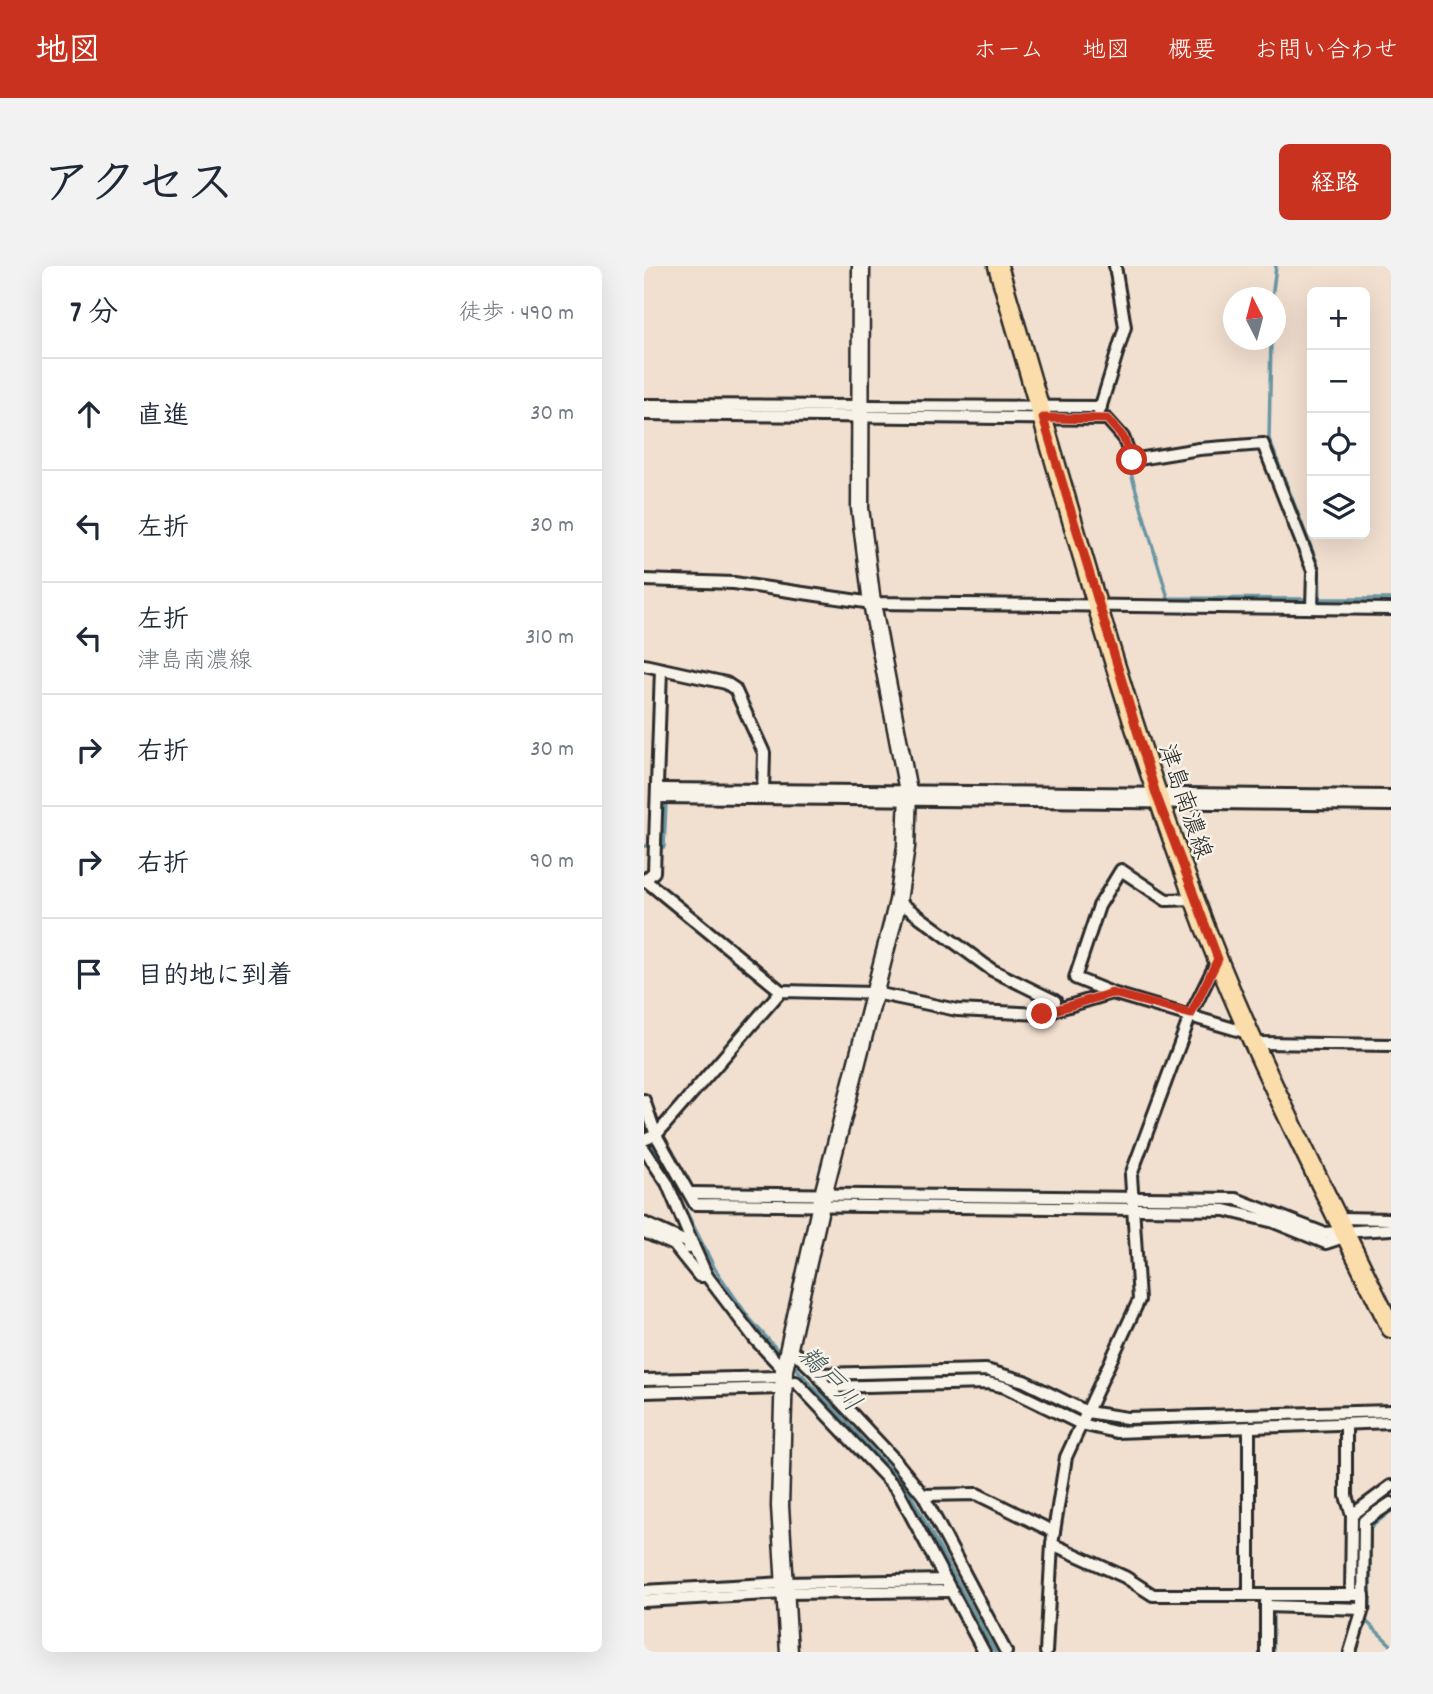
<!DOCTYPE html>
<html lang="ja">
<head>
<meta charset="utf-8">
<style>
	body { margin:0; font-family:Dekko,"Klee One",sans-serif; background:#f2f2f3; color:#1f2937 }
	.controls { position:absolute; right:21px; top:21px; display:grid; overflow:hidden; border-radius:10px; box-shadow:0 7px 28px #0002 }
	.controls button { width:63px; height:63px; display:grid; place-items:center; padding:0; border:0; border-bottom:2px solid #e0e1e3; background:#fff; color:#1f2937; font:35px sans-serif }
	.compass { position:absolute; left:579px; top:21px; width:63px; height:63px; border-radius:50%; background:#fff; box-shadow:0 7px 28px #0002; rotate:354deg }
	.stop { position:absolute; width:21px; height:21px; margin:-16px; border:5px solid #c8321e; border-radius:50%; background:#fff }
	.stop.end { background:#c8321e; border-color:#fff; box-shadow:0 2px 7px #0008 }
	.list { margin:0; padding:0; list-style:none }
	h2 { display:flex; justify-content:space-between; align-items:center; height:91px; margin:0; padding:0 28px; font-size:30px }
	h2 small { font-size:23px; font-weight:400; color:#747a83 }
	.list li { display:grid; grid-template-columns:46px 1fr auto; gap:21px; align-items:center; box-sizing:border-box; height:112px; padding:0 28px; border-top:2px solid #e0e1e3 }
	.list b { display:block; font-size:26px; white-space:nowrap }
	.list p { margin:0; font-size:23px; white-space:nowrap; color:#747a83 }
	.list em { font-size:23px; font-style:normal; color:#747a83 }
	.icon { flex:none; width:38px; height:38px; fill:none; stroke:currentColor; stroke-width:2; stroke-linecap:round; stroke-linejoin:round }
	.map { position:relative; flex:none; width:747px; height:1386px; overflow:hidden; border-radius:10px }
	header { display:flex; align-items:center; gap:42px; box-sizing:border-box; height:98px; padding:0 35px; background:#c8321e; color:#fff }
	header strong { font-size:33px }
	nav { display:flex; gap:38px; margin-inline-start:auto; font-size:24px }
	.intro { display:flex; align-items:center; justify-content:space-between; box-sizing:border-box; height:168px; padding:0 42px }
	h1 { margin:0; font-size:49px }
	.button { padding:18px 32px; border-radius:10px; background:#c8321e; color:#fff; font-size:24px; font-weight:700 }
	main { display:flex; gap:42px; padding:0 42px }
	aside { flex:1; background:#fff; border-radius:10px; box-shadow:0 7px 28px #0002 }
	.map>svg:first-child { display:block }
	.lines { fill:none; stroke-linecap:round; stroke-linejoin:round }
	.stream { stroke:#6996a3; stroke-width:3.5 }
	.street-casing { stroke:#2b2b2b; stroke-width:16 }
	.secondary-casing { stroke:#2b2b2b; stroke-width:21 }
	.primary-casing { stroke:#2b2b2b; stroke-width:23 }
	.street { stroke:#f7f3e8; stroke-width:10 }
	.secondary { stroke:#f7f3e8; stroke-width:16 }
	.primary { stroke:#fbddab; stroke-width:18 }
	.route { stroke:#c8321e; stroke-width:9 }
	.labels { text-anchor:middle; stroke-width:5; stroke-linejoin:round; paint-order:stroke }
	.street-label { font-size:24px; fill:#2b2b2b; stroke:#f7f3e8 }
	.water-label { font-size:26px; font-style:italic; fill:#45585d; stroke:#f7f3e8 }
</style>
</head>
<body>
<header>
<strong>地図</strong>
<nav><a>ホーム</a><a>地図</a><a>概要</a><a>お問い合わせ</a></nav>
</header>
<div class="intro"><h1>アクセス</h1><a class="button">経路</a></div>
<main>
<aside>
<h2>7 分<small>徒歩 · 490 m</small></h2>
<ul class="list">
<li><svg class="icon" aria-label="ahead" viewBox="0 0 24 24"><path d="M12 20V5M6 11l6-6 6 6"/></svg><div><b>直進</b></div><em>30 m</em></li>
<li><svg class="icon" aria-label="left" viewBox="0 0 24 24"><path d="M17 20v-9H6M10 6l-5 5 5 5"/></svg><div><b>左折</b></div><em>30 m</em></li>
<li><svg class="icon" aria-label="left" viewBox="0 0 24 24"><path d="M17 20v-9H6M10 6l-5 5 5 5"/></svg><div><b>左折</b><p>津島南濃線</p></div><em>310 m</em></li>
<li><svg class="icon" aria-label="right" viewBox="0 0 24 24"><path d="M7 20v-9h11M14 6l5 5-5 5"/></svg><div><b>右折</b></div><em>30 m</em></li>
<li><svg class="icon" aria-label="right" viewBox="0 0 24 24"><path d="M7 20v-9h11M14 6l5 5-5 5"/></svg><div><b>右折</b></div><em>90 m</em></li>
<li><svg class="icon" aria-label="arrive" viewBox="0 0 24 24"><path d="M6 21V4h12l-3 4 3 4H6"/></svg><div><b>目的地に到着</b></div></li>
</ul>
</aside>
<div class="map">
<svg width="747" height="1386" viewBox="0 0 747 1386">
	<rect width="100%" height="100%" fill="#f1dfcf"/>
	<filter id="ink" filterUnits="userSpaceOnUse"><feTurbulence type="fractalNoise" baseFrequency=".0143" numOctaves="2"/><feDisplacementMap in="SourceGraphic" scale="14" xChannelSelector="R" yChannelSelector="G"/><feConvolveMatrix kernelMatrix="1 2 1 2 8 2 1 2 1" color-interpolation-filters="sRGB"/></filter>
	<g filter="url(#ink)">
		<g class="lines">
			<g class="stream">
				<path d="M628,32L632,0"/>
				<path d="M627,74L625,173L675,302L676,333H747"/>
				<path d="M235,145L385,146"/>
				<path d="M408,146H450"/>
				<path d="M460,159L469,167"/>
				<path d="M483,194L524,332L665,333"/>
				<path d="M0,580H3"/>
				<path d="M16,581H20L22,537"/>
				<path d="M0,861L71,1003L105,1052L137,1088"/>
				<path d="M580,939L610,946"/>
				<path d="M707,958H730"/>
				<path d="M148,1098L263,1222L351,1386"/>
				<path d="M185,1115L340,1113"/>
				<path d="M0,1121L127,1117"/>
				<path d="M387,1128L436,1151"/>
				<path d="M444,1154L522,1159"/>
				<path d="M712,1258L715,1251L747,1228"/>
				<path d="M650,1336H711"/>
				<path d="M726,1344V1262L747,1245"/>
				<path d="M722,1355L747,1379"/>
				<path d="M629,1386V1346"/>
				<path d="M700,1386L710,1352"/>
			</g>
			<g class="street-casing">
				<g id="street">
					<path d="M0,139L457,141"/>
					<path d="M455,146L481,61L471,0"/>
					<path d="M0,148L463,153L479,171L488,194L555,183L619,178L669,305L668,342"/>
					<path d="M0,314L90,317L228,337L747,343"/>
					<path d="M0,399L82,417L91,423L120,487L119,525"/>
					<path d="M15,523L747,530"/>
					<path d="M14,531L747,539"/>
					<path d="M1,614L137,725"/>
					<path d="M0,615L10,606L17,403"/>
					<path d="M254,635L348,704L411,735L409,746"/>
					<path d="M468,727L431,712L455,640L477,604L522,634L550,633"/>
					<path d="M611,777L747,779"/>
					<path d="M0,834L12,869L51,938L581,944L630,956L682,977L703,970"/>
					<path d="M0,874L12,869L137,725L231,727L313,744L398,748L468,727L607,768"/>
					<path d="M0,883L23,917L49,979"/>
					<path d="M46,927L592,933L679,967L747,963"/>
					<path d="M695,952L747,953"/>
					<path d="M0,957L49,979"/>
					<path d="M0,966L30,979L55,1010H63L111,1073L140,1104"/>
					<path d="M45,982L49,979L63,1010"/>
					<path d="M144,1080L173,1108L342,1104L380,1115L443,1146L483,1152L747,1145"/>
					<path d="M173,1108L183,1121L344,1117L361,1121L437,1158L472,1166L747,1156"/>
					<path d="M0,1114L139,1111"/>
					<path d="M139,1117L152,1116L253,1223L340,1386"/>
					<path d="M183,1121L250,1193L279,1229L362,1386"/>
					<path d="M0,1126L138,1122"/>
					<path d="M702,1159V1230L708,1249L747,1220"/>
					<path d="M605,1163V1329"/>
					<path d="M279,1229L333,1228L410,1266"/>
					<path d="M408,1278L481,1311L509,1329H720"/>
					<path d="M0,1325L140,1317L302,1314"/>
					<path d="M707,1329L708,1249"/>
					<path d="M0,1335L141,1327L308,1325"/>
					<path d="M622,1340L719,1343"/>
					<path d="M402,1386L408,1278L422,1191L495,1034L487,909L547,748L574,693"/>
					<path d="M622,1386V1336"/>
					<path d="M706,1386L719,1343L720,1255L747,1237"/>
				</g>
			</g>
			<g class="secondary-casing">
				<path id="secondary" d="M145,1386L136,1240L140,1104L179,929L254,635L262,581L264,525L228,337L216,242L217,0"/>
			</g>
			<g class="primary-casing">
				<path id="primary" d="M354,0C417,211 473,426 550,632C604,780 679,920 747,1062"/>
			</g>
			<use href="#street" class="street"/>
			<use href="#secondary" class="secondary"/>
			<use href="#primary" class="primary"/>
		</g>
	</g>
	<g class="lines" filter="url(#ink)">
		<path class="route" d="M398,748L468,727L547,748L574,693L512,528L399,152L463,153L479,171L488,194"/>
	</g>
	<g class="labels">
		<g class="street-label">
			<text transform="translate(542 535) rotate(71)" y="8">津島南濃線</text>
		</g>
		<g class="water-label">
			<text transform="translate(187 1112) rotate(47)" y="9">鵜戸川</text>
		</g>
	</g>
</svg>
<div class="controls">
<button>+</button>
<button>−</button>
<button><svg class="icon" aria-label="locate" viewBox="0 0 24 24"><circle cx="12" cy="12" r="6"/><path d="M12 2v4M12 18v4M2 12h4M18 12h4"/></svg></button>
<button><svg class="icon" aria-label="layers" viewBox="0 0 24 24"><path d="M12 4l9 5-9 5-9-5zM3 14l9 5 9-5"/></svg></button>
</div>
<svg class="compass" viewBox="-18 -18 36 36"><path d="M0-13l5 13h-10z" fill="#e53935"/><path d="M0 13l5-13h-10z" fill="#747a83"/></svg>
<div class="stop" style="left:488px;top:194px"></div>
<div class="stop end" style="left:398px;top:748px"></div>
</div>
</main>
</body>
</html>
